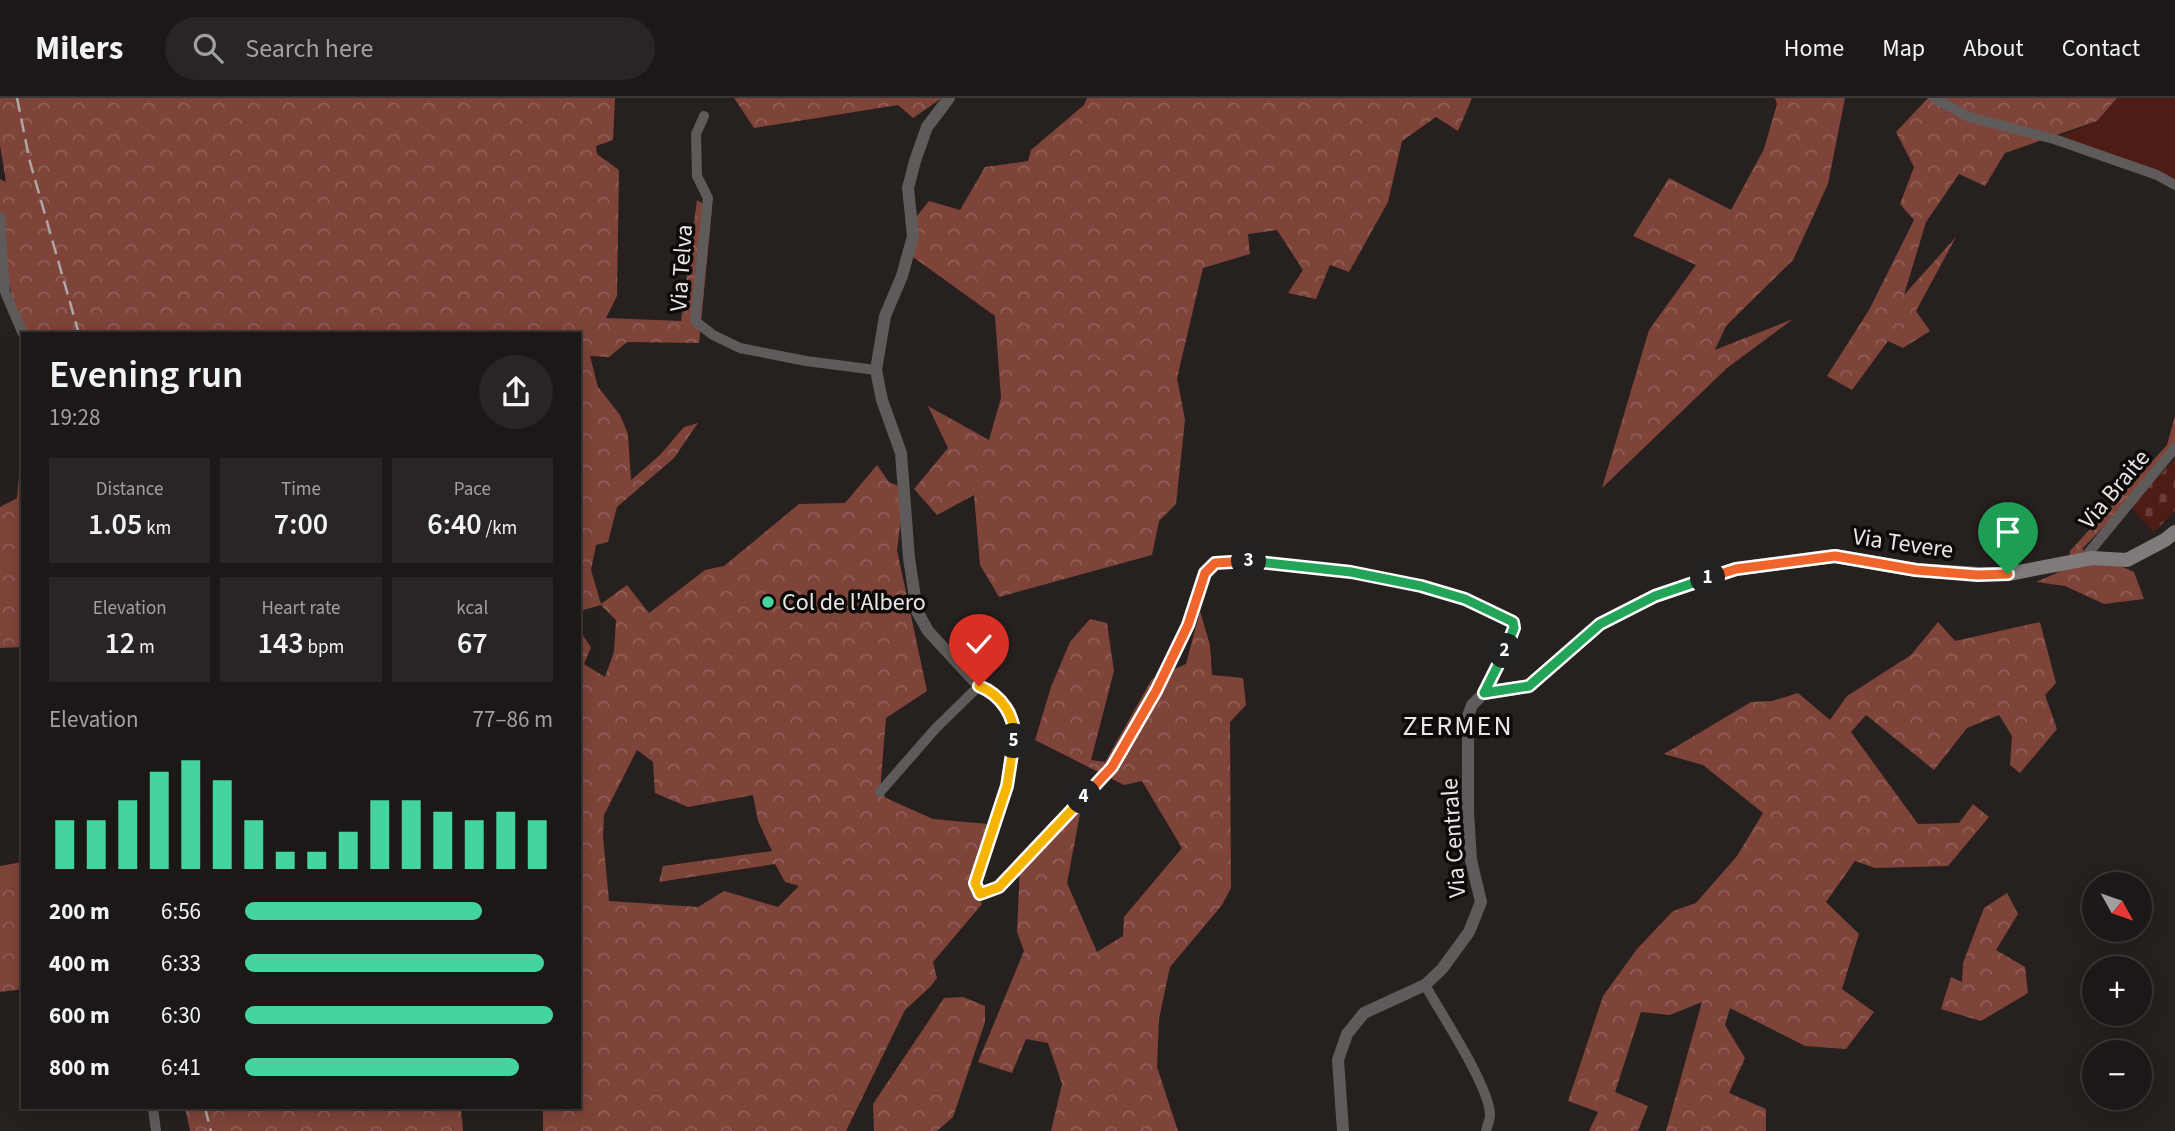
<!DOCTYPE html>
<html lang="en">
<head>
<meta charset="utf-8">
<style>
  :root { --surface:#1c1817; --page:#292524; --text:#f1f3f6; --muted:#a0a0a1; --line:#3a3736; --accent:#44d49f }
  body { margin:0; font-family:"Source Sans 3",sans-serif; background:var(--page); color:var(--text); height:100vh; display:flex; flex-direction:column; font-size:26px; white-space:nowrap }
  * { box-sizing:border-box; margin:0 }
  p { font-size:23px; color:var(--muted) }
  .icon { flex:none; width:38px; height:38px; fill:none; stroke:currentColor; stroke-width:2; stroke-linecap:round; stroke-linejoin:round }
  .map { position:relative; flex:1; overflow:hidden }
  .panel { position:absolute; left:21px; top:234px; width:560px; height:777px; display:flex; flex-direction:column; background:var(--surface); border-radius:0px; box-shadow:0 4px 18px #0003,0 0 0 2px var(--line) }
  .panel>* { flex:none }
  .needle { width:46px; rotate:130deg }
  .controls { position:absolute; left:2082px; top:774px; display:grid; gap:14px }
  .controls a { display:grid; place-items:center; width:70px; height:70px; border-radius:50%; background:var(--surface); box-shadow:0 4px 18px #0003,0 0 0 2px var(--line); font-size:35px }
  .pin { position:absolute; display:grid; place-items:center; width:60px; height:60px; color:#fff; margin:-72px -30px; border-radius:50% 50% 50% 0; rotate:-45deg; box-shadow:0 0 7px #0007 }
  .pin .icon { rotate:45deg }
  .km { position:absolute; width:35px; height:35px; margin:-18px; border-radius:50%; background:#222; color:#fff; font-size:19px; line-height:35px; text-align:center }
  .round { display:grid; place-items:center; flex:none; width:74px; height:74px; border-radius:37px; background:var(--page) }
  .overview { display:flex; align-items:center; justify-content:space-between; height:119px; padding:0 28px }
  h1 { font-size:38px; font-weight:600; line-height:52px }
  .figures { display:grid; grid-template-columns:repeat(3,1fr); gap:10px; height:119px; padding:7px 28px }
  .figures div { display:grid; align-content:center; border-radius:0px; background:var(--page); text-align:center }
  .figures b { font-size:30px; font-weight:600 }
  .figures small { font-size:19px; font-weight:400 }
  .figures p { font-size:19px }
  .chart { height:196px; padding:14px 28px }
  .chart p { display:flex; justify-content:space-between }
  .chart svg { width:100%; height:126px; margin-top:7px; stroke:var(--accent); stroke-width:6 }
  ul { padding:0 28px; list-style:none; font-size:23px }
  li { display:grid; grid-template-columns:112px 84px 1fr; align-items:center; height:52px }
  li i { height:18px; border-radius:9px; background:var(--accent) }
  header { display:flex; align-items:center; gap:42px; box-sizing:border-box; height:98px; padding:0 35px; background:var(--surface); border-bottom:2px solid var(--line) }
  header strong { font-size:33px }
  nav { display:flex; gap:38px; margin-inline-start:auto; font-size:24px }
  .search { width:490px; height:63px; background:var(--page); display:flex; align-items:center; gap:18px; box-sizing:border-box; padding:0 24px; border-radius:38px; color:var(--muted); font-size:26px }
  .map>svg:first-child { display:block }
  .grass { fill:#4d1c14 }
  .forest { fill:url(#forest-crowns); fill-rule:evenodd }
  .cemetery { fill:url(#cemetery-stones) }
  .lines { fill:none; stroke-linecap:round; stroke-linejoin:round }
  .minor { stroke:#5e5b5a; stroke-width:10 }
  .tertiary { stroke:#5e5b5a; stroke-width:12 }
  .secondary { stroke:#807b7a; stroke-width:14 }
  .rail { stroke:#ada8a7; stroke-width:2.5; stroke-dasharray:14 7; stroke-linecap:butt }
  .split-1-casing { stroke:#fff; stroke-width:14 }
  .split-2-casing { stroke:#fff; stroke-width:14 }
  .split-3-casing { stroke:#fff; stroke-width:14 }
  .split-4-casing { stroke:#fff; stroke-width:14 }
  .split-5-casing { stroke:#fff; stroke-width:14 }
  .split-6-casing { stroke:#fff; stroke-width:14 }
  .split-1 { stroke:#f0652b; stroke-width:9 }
  .split-2 { stroke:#22a559; stroke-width:9 }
  .split-3 { stroke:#22a559; stroke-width:9 }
  .split-4 { stroke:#f0652b; stroke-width:9 }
  .split-5 { stroke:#f5b400; stroke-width:9 }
  .split-6 { stroke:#f5b400; stroke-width:9 }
  .poi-dot { fill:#44d49f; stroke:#0d0b0a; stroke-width:2.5 }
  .labels { text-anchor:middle; stroke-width:7; stroke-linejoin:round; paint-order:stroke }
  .street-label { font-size:24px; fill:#eae6e5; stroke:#0d0b0a }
  .poi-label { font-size:24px; fill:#eae6e5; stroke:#0d0b0a; text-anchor:start }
  .quarter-label { font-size:28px; letter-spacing:2px; fill:#eae6e5; stroke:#0d0b0a }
</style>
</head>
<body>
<header>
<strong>Milers</strong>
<div class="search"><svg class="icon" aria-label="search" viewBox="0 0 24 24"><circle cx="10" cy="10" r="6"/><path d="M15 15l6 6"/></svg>Search here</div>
<nav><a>Home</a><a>Map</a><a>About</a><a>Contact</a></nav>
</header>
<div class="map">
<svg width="2175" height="1033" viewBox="0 0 2175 1033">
  <defs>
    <pattern id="forest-crowns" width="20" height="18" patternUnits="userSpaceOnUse" patternTransform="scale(1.75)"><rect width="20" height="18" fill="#7e4439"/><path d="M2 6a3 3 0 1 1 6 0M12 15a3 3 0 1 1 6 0" fill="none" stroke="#905f56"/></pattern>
    <pattern id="cemetery-stones" width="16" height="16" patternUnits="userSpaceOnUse" patternTransform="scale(1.75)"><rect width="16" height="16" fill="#4d1c14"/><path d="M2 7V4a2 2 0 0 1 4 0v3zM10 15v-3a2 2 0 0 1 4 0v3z" fill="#673d36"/></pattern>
  </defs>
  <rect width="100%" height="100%" fill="#26201f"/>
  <!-- grass -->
  <path class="grass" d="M2117 0H2175V87L2054 41 2097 23Z"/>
  <!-- forest -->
  <path class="forest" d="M0 0H615L613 42 596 48 597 56 619 72 617 198 606 220 681 223 697 102 712 111 699 245 627 244 609 259 590 258 598 289 620 317 628 336 631 382 660 357 684 329 698 325 674 360 617 409 608 444 596 447 591 472 601 506 627 487 649 515 705 472 724 468 799 406 845 405 877 367 889 384 905 391 897 452 927 593 886 620 880 694 886 700 933 721 987 726 971 782 982 806 933 864 937 880 930 889 905 912 846 1033H543V1010H579V532L591 549 584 566 605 579 614 554 616 522 601 507 583 512 579 518V236H25L13 206 10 188H0V81L6 84 0 47ZM637 652 653 664 655 695 688 709 753 697 758 723 772 753 663 768 659 784 775 766 785 784 799 788 778 809 724 793 698 809 609 803 603 738 604 717Z
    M734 0H942L913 20 898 7 754 30Z
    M1087 0H1472L1458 33 1436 19 1402 43 1388 104 1349 174 1330 167 1316 201 1288 195 1303 172 1277 132 1248 136 1250 156 1203 170 1177 280 1185 322 1176 406 1159 423 1152 457 999 499 980 467 974 397 937 417 914 391 948 350 928 308 989 342 1001 300 995 218 913 159 917 118 929 103 960 112 985 69 1028 63 1031 52 1084 7Z
    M1775 0H1845L1828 86 1793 162 1726 228 1715 252 1793 221 1727 270 1602 390 1649 232 1696 167 1633 138 1669 80 1731 112 1764 51 1777 6Z
    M1928 0H2117L2097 23 2005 55 1985 88 1959 76 1926 124 1904 197 1956 139 1916 213 1930 233 1903 250 1888 243 1852 292 1827 278 1869 212 1914 122 1900 106 1914 69 1896 34Z
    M2175 318V355L2082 451 2134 474 2144 501 2104 506 2065 488 2036 484 2068 470 2070 453 2167 347Z
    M20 366 23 384V549L0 550V409L17 400Z
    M1200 513 1210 547 1212 577 1243 580 1246 607 1230 624 1231 790 1222 807 1170 869 1159 921 1157 969 1178 1033H1051L1062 986 1048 945 1026 941 1012 975 978 964 1024 853 1017 834 1020 769 1083 700 1067 785 1097 854 1123 838 1124 819 1182 750 1142 683 1124 687 1035 642 1051 589 1070 544 1090 521 1107 525 1114 573 1091 662 1105 664 1152 581 1186 566Z
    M1938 524 1955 543 2040 524 2056 585 2045 597 2057 631 2020 675 2010 667 2012 638 1999 617 1967 630 1934 672 1866 617 1851 634 1918 726 1959 725 1973 706 1989 719 1948 768 1875 770 1855 763 1826 804 1859 836 1842 891 1874 914 1846 951 1805 948 1730 910 1725 927 1745 960 1729 995 1766 1011V1033H1666L1702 904 1670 917 1641 914 1615 994 1648 1008 1638 1033H1589L1598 1014 1568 1003 1603 898 1637 851 1673 813 1696 805 1737 758 1763 715 1703 667 1664 656 1751 604 1772 603 1798 595 1830 622 1847 598 1911 557Z
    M23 764V891L0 894V768Z
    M2007 795 2018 816 1996 852 2025 869 2028 895 1981 923 1941 911 1951 879 1962 884 1963 865 1984 810Z
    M963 899 985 908V924L953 1019 937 1033H874L873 1006 944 900Z
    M185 1010H461L463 1033H190Z"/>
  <!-- cemetery -->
  <path class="cemetery" d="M2175 361V413L2154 434 2130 409Z"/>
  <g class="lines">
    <!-- minor -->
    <path class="minor" d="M1934 0 1969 19 2054 41 2157 77 2175 87
      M704 18 696 36 697 78 708 100 695 223 713 237 740 250 806 263 876 272
      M0 119 5 194 23 236
      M2088 461 2090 453 2175 350
      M880 694 936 630 979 588
      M1425 887C1440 914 1490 989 1490 1017 1490 1022 1487 1028 1486 1033
      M153 1010 156 1033"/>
    <!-- tertiary -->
    <path class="tertiary" d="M949 0 927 29 915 63 908 90 913 138 902 178 885 218 876 272 882 302 901 355 909 460 917 513 928 533 979 588 995 599 1010 614 1015 629 1007 688 975 785 980 796 999 789 1113 669 1156 593 1188 527 1205 475 1215 465 1237 463 1258 464 1351 474 1421 488 1456 498 1513 524 1514 530 1512 538 1484 595 1472 607 1468 618V713L1471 762 1481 804 1469 834 1442 871 1425 887 1364 915 1347 936 1338 962 1343 1033"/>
    <!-- secondary -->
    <path class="secondary" d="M1484 595 1529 588 1600 526 1655 498 1736 471 1834 458 1916 472 1978 476H2008L2092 460 2127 462 2165 442 2175 434"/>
    <!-- rail -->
    <path class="rail" d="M17 0 30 64 79 236
      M205 1010 211 1033"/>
  </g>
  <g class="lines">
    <defs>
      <path id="split-1" d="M1708 480 1736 471 1835 458 1916 472 1978 477 2008 476"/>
      <path id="split-2" d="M1505 553 1484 595 1529 588 1600 526 1655 498 1708 480"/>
      <path id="split-3" d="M1249 463 1351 474 1421 488 1465 501 1513 524 1514 530 1505 553"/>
      <path id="split-4" d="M1084 699 1112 669 1156 593 1188 527 1205 475 1215 465 1249 463"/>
      <path id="split-5" d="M1014 643 1007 688 975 785 980 796 999 789 1084 699"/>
      <path id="split-6" d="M979 588C1002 597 1016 619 1014 643"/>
    </defs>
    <!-- split-1 casing -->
    <use href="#split-1" class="split-1-casing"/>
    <!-- split-2 casing -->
    <use href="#split-2" class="split-2-casing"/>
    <!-- split-3 casing -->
    <use href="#split-3" class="split-3-casing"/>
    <!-- split-4 casing -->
    <use href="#split-4" class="split-4-casing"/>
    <!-- split-5 casing -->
    <use href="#split-5" class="split-5-casing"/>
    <!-- split-6 casing -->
    <use href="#split-6" class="split-6-casing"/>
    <!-- split-1 -->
    <use href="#split-1" class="split-1"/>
    <!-- split-2 -->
    <use href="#split-2" class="split-2"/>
    <!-- split-3 -->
    <use href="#split-3" class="split-3"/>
    <!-- split-4 -->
    <use href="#split-4" class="split-4"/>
    <!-- split-5 -->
    <use href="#split-5" class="split-5"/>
    <!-- split-6 -->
    <use href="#split-6" class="split-6"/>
  </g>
  <!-- markers -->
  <circle class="poi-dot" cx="768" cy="504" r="7"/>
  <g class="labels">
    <!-- street labels -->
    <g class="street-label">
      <text transform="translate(681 170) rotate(-86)" y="8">Via Telva</text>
      <text transform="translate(2114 391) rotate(-50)" y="8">Via Braite</text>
      <text transform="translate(1903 445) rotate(8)" y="8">Via Tevere</text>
      <text transform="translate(1453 740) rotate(-94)" y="8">Via Centrale</text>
    </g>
    <!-- poi labels -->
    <g class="poi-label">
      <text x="782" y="512">Col de l'Albero</text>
    </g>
    <!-- quarter labels -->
    <g class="quarter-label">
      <text x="1458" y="637">ZERMEN</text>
    </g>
  </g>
</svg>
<div class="controls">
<a><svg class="needle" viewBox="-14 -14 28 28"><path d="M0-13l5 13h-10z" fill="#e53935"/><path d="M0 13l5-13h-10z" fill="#a0a0a1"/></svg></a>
<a>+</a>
<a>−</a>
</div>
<div class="pin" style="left:2008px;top:476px;background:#1e9e55"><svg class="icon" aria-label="arrive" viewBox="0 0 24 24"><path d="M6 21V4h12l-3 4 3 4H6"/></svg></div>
<div class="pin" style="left:979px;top:588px;background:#d93025"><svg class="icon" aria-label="check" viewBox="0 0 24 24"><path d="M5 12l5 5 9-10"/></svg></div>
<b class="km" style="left:1708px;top:480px">1</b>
<b class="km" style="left:1505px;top:553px">2</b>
<b class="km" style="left:1249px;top:463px">3</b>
<b class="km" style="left:1084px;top:699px">4</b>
<b class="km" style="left:1014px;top:643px">5</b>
<section class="panel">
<div class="overview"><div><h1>Evening run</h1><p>19:28</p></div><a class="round"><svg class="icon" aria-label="share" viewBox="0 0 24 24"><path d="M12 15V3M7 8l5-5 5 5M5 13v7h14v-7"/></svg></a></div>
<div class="figures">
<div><p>Distance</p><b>1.05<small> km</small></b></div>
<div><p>Time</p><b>7:00</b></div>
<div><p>Pace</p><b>6:40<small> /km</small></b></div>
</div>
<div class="figures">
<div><p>Elevation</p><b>12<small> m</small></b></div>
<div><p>Heart rate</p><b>143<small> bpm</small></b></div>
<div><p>kcal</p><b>67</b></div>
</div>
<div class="chart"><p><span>Elevation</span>77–86 m</p>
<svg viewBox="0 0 160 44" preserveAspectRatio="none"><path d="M5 44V27M15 44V27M25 44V20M35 44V10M45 44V6M55 44V13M65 44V27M75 44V38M85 44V38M95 44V31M105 44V20M115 44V20M125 44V24M135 44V27M145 44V24M155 44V27"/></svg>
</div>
<ul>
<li><b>200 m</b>6:56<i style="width:77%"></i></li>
<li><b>400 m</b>6:33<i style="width:97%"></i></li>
<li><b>600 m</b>6:30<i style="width:100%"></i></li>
<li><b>800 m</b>6:41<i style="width:89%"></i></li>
</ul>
</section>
</div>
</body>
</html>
